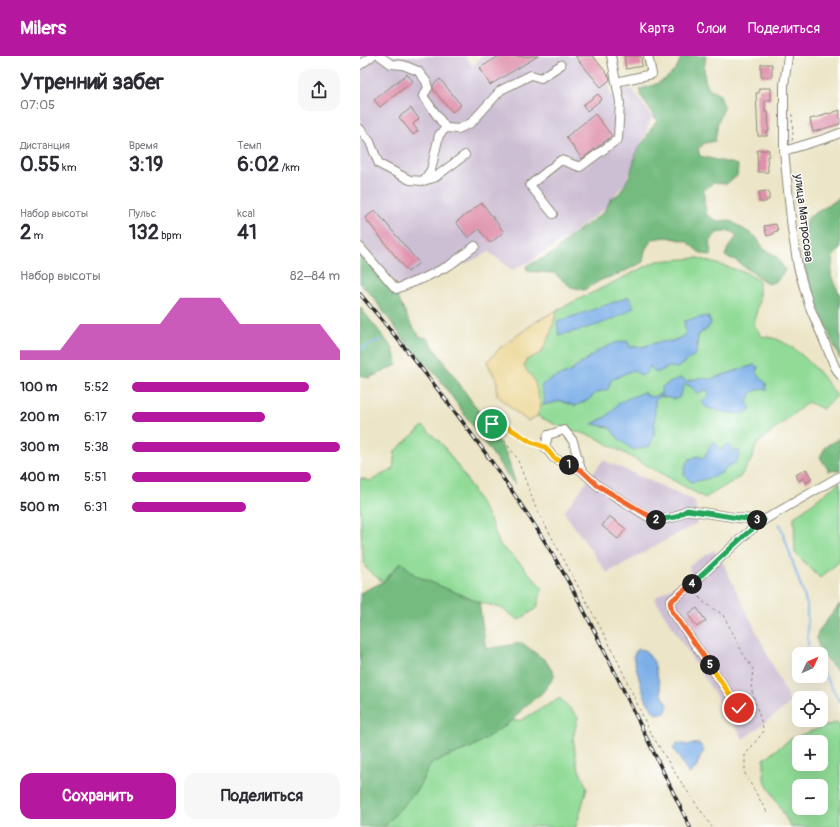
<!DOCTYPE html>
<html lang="ru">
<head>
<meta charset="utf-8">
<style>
  :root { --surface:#fff; --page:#f7f7f7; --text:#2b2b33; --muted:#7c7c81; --accent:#b5179e }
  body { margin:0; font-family:Pangolin,sans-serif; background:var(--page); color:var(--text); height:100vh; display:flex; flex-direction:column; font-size:15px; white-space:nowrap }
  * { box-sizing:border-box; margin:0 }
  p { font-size:13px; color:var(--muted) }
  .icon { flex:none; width:22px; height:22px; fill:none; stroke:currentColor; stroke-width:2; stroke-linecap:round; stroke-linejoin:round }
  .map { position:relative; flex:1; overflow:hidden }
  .details { display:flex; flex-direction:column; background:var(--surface); width:360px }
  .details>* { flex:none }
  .needle { width:26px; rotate:46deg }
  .buttons { position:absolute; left:432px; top:591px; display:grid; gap:8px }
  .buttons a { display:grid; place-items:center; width:36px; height:36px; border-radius:8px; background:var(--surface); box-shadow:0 4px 16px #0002; font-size:20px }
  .pin { position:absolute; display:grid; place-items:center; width:34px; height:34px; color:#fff; margin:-17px; border:2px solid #fff; border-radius:50%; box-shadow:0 1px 4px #0007 }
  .km { position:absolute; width:20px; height:20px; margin:-10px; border-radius:50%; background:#222; color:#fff; font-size:11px; line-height:20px; text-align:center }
  .round { display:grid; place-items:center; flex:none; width:42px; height:42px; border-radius:12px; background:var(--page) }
  .summary { display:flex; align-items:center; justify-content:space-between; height:68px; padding:0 20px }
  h1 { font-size:22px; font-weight:700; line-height:30px }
  .stats { display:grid; grid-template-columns:repeat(3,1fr); gap:6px; height:68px; padding:4px 20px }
  .stats div { display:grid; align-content:center }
  .stats b { font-size:20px; font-weight:700 }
  .stats small { font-size:11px; font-weight:400 }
  .stats p { font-size:11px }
  .chart { height:112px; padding:8px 20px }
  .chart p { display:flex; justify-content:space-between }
  .chart svg { width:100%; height:72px; margin-top:4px; fill:var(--accent); opacity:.7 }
  .button { display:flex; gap:8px; margin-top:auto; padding:8px 20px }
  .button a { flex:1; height:46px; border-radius:12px; background:var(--accent); color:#fff; font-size:16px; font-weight:700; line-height:46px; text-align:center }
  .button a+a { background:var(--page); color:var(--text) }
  ul { padding:0 20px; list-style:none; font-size:13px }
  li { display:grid; grid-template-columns:64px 48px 1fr; align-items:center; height:30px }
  li i { height:10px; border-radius:5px; background:var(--accent) }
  header { display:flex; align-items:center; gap:24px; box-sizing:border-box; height:56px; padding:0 20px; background:var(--accent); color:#fff }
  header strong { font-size:19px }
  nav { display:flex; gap:22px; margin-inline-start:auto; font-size:14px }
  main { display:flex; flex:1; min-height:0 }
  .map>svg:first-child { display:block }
  .industrial { fill:#ccbed3 }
  .green { fill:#91db97; stroke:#5e8361; fill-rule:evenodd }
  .forest { fill:#74bb80; stroke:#507356 }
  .sand { fill:#eeda9e; stroke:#8c8264 }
  .water { fill:#7cafe8; stroke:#546d8a }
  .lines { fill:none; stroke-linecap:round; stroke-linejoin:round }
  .stream { stroke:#7cafe8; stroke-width:2 }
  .building { fill:#df90ab }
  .minor-casing { stroke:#8c8879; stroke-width:10 }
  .path { stroke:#8c8879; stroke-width:1; stroke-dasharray:3 3; stroke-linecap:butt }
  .minor { stroke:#fff; stroke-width:8 }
  .rail-casing { stroke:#2b2b2b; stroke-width:3.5 }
  .rail { stroke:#fff; stroke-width:2; stroke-dasharray:6; stroke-linecap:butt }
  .split-1-casing { stroke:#fff; stroke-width:8 }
  .split-2-casing { stroke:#fff; stroke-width:8 }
  .split-3-casing { stroke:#fff; stroke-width:8 }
  .split-4-casing { stroke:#fff; stroke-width:8 }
  .split-5-casing { stroke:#fff; stroke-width:8 }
  .split-6-casing { stroke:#fff; stroke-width:8 }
  .split-1 { stroke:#f5b400; stroke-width:5 }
  .split-2 { stroke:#f0652b; stroke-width:5 }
  .split-3 { stroke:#22a559; stroke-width:5 }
  .split-4 { stroke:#22a559; stroke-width:5 }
  .split-5 { stroke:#f0652b; stroke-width:5 }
  .split-6 { stroke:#f5b400; stroke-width:5 }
  .labels { text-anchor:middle; stroke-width:3; stroke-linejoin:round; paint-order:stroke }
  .street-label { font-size:12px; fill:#2b2b2b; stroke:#fff }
</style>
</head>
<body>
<header>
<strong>Milers</strong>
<nav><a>Карта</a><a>Слои</a><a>Поделиться</a></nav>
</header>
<main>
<section class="details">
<div class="summary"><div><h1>Утренний забег</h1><p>07:05</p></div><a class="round"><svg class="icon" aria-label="share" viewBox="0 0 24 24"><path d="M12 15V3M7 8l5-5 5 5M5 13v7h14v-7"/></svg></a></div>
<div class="stats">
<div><p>Дистанция</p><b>0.55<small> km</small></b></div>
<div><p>Время</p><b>3:19</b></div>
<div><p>Темп</p><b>6:02<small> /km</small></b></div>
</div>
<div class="stats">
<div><p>Набор высоты</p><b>2<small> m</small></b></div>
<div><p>Пульс</p><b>132<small> bpm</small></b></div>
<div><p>kcal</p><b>41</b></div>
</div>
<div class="chart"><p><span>Набор высоты</span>82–84 m</p>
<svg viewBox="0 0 160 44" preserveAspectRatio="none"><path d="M0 44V38L10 38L20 38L30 22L40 22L50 22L60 22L70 22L80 6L90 6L100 6L110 22L120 22L130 22L140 22L150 22L160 38V44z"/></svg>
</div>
<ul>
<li><b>100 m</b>5:52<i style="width:85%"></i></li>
<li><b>200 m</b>6:17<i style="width:64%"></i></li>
<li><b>300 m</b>5:38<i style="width:100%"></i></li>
<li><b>400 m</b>5:51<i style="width:86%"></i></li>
<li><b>500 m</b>6:31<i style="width:55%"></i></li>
</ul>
<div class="button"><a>Сохранить</a><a>Поделиться</a></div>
</section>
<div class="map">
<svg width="480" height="771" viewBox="0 0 480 771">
  <rect width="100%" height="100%" fill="#fff"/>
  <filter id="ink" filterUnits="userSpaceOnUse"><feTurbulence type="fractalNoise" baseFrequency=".025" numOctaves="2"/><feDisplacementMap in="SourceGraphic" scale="8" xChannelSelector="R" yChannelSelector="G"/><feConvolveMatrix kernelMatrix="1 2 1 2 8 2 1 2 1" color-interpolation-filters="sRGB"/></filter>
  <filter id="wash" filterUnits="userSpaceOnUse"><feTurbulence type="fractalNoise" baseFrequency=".012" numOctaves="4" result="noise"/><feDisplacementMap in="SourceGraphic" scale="16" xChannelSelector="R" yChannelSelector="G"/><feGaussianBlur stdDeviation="0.9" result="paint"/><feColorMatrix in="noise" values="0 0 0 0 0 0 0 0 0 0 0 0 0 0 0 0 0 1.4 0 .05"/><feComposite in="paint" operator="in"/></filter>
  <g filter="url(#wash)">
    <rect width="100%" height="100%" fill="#ece5c7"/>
    <!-- industrial -->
    <path class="industrial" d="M0 0H105L113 10 122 0H233L251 23 249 25 250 40 263 33H272L292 61 266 125 244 153 210 179 169 206 152 214 129 196 54 233 41 234 0 185Z
      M243 404 335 445 337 467 247 517 204 456Z
      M354 494 363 507 431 647 383 683 294 542 331 520 329 510Z"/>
    <!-- green -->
    <path class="green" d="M338 202 387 217 399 225V244L394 268 401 280C407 281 414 282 419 284 444 296 461 318 477 340L463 353 448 346 397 388 392 403 380 421 345 442 235 381 201 371 177 360 181 350 164 311 166 304 190 279 197 254 297 205ZM348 260 351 267 347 273 338 279 336 298 317 312 309 311 296 317 290 310 273 314 251 324 248 333 236 337 228 344 215 350 201 345 184 349 189 324 210 316 239 294 267 285 270 291H282L299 286 313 285 326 279ZM394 309 396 317 406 327 402 332 392 336 387 346 350 339 347 333 332 331 325 328 313 343 300 340 295 345 294 379 259 383 249 371 232 368 287 340 293 341 328 325 339 322 351 323ZM369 390 373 394 380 395 373 408 365 412 362 417 329 403 338 400 343 402C349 396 359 395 369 390Z
      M63 370 83 389 105 421 130 464 140 489 162 509 182 532 177 552 159 564 141 552 119 546 56 520 41 506 23 526C18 522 11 517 6 512 0 502 0 438 0 422L10 425 33 413 35 395Z
      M480 426V505L460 522 435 497 434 461Z
      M200 642 218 661 213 682 217 709 227 732 216 771H23L57 734 72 707 110 692 152 665 161 664Z
      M477 666 480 669V771H431L404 723V703L432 682ZM439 686H461V708H439ZM439 730H461V752H439Z"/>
    <!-- forest -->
    <path class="forest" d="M321 0H346C344 10 342 23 349 32 351 35 357 37 360 39L364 52 358 66 355 85 345 87 338 93 340 100 378 109 377 120 366 128 353 127 344 134V146L347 159 357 165 369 164 396 181 404 193 417 201 425 214 417 225 408 228 375 204 365 200 368 192 377 180 371 175 356 177 350 186 351 200 339 196 326 185 307 181 292 183 285 194 283 206 259 218 241 224 224 234 211 231 194 217 167 215 166 210 194 197 209 181 243 157 251 143 260 137 270 119 277 94 284 85 292 71 297 65 281 40 279 33C297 30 317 20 321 0Z
      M480 142V193L473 201 471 220 480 239V303L463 264 446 217 439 179 449 161Z
      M0 196 38 242 49 265 60 281 67 282 122 360 146 397 156 429 151 424 78 321 45 285 12 240 0 227Z
      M0 251 33 293 37 309 9 322 0 319Z
      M480 382V414L469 415 460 401 466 390Z
      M41 506 56 520 119 546 126 593 162 587 186 605 195 620 182 637 164 651 152 665 114 690 72 707 57 734 25 770 23 771H0V537L23 526Z
      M480 548V618L461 597 456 582 460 573Z"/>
    <!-- sand -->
    <path class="sand" d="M197 254 190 279 181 297 166 304 164 311 174 324 181 350 177 360 168 365 157 357 137 339V325L127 306 140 292 177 265Z"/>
    <!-- water -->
    <path class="water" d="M269 241 274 251C255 266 222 274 199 279L197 266Z
      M347 260 351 267 347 273 338 279 336 298 317 312 309 311 296 317 290 310 287 316 282 320 273 314 251 324 248 333 236 337 228 344 215 350 201 345 183 349 185 345 181 330 189 324 210 316 239 294 255 287 267 285 270 291H282L299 286 313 285 326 279 324 265Z
      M394 309 398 311 397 318 406 327 407 335 402 332 392 336 387 346 391 353 383 358 369 357 347 352 341 346 349 339 347 333 337 338 332 331 325 328 319 342 313 343 300 340 295 345 294 379 290 390 273 394 259 383 249 371 232 368 246 361 260 346 284 336 287 340 293 341 301 338 302 331 319 322 328 325 339 322 351 323Z
      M353 385 357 388 360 395 367 388 373 394 380 395C377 411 374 405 365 412 363 414 362 416 361 417 352 423 341 424 331 426L324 418C325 407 327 404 338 400L343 402C348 397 348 392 353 385Z
      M277 593 285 594 294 606 302 639 308 648 306 656 296 658C281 642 280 621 273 601Z
      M317 687 328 689 339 687 344 695 341 699 336 712 329 718 313 692Z"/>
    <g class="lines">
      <!-- stream -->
      <path class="stream" d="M0 294 21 283
        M420 468 447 549 448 591 453 598
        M461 613 480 646"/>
    </g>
    <g id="blocks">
      <!-- building -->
      <path class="building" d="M139 0H178L130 29 120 12Z
        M215 0H233L249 20 250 24 241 31Z
        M264 0H281L282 10 266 13Z
        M401 8H412V21H401Z
        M47 18 53 25 20 51 14 44Z
        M80 23 101 49 92 56 73 33V29Z
        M399 32H411V44H405V56H408L409 75 407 76V80H398L396 37H399Z
        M238 38 242 43 227 55 223 49Z
        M51 52 59 63 53 68 58 75 53 79 39 61Z
        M480 54V68L453 76 450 63 463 60 462 59 468 57 469 58Z
        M235 58 252 80 222 103 206 81Z
        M397 94H409V100H407L408 116H398Z
        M409 135V144H406V146H399V136Z
        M122 147 144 176 130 187 119 173 108 182 96 166Z
        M15 154 59 207 48 216 5 162Z
        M416 168 418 175 413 176 414 178 407 180 404 170Z
        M446 413 452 423 446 427 444 422 439 425 436 419Z
        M249 460 266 473 258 483 242 470Z
        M337 552 346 565 337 571 328 558Z"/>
    </g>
  </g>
  <g filter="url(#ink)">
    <use href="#blocks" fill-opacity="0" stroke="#8c8879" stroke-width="1"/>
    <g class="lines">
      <defs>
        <path id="minor" d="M20 0 31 8 43 9 58 15 66 25 68 32 63 40 86 72 98 73 111 67 141 34 171 19 181 22 201 9
          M428 0 424 29V95L432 173 438 211 449 249 475 311 480 319
          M0 9 12 0
          M256 26 292 18 288 0
          M0 73 10 86 19 108 50 124 63 125 74 122 105 99
          M424 95 467 82 480 77
          M63 125 71 114 79 79 86 72
          M193 158 170 129 201 104 220 111 258 83 260 46 251 0
          M0 191 36 233 64 222 90 209 115 190
          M221 414 213 385 204 374 188 379 185 391 194 402 221 414 237 429 295 465 315 461 327 454 379 462 404 464
          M379 652 312 555 310 545 331 529 386 478 404 464 480 420"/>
      </defs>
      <!-- minor casing -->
      <use href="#minor" class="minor-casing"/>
      <!-- path -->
      <path class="path" d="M432 58 433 80 432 85
        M177 388 171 386 130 360 132 368 157 402 175 450 254 597 290 676 319 723 352 771
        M336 536 342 545 363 559 375 581 382 596 393 613 391 632 404 675 385 699V718L408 758"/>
      <!-- minor -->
      <use href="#minor" class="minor"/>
      <defs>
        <path id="rail" d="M0 238C64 313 124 390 177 473 215 532 245 596 276 660 294 697 312 734 330 771"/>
      </defs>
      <!-- rail casing -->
      <use href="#rail" class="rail-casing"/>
      <!-- rail -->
      <use href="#rail" class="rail"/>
    </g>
  </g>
  <g class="lines" filter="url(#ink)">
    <defs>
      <path id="split-1" d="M132 368 130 360 171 386 185 391 194 402 209 409"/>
      <path id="split-2" d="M209 409 221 414 237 429 296 464"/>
      <path id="split-3" d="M296 464 316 461 327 454 379 462 397 464"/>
      <path id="split-4" d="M332 528 386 478 404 464H397"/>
      <path id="split-5" d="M332 528 310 546 312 555 350 609"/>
      <path id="split-6" d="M350 609 379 652"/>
    </defs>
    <!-- split-1 casing -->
    <use href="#split-1" class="split-1-casing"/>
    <!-- split-2 casing -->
    <use href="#split-2" class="split-2-casing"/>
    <!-- split-3 casing -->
    <use href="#split-3" class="split-3-casing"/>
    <!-- split-4 casing -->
    <use href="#split-4" class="split-4-casing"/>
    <!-- split-5 casing -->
    <use href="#split-5" class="split-5-casing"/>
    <!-- split-6 casing -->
    <use href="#split-6" class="split-6-casing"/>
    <!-- split-1 -->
    <use href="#split-1" class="split-1"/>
    <!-- split-2 -->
    <use href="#split-2" class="split-2"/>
    <!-- split-3 -->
    <use href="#split-3" class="split-3"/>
    <!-- split-4 -->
    <use href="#split-4" class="split-4"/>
    <!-- split-5 -->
    <use href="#split-5" class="split-5"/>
    <!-- split-6 -->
    <use href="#split-6" class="split-6"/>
  </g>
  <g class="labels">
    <!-- street labels -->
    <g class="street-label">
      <text transform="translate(444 162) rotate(83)" y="4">улица Матросова</text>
    </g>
  </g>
</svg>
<div class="buttons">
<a><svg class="needle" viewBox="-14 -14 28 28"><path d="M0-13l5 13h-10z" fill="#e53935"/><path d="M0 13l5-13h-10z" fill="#7c7c81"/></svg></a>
<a><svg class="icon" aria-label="locate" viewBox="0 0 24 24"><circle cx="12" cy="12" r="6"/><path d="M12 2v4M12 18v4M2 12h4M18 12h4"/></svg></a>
<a>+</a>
<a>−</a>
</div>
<div class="pin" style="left:132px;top:368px;background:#1e9e55"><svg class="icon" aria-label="arrive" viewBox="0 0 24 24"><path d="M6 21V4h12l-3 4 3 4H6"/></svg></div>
<div class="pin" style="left:379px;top:652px;background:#d93025"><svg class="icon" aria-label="check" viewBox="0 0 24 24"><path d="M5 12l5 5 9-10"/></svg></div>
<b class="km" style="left:209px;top:409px">1</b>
<b class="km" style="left:296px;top:464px">2</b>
<b class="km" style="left:397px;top:464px">3</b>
<b class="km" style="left:332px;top:528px">4</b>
<b class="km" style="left:350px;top:609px">5</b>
</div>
</main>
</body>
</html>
